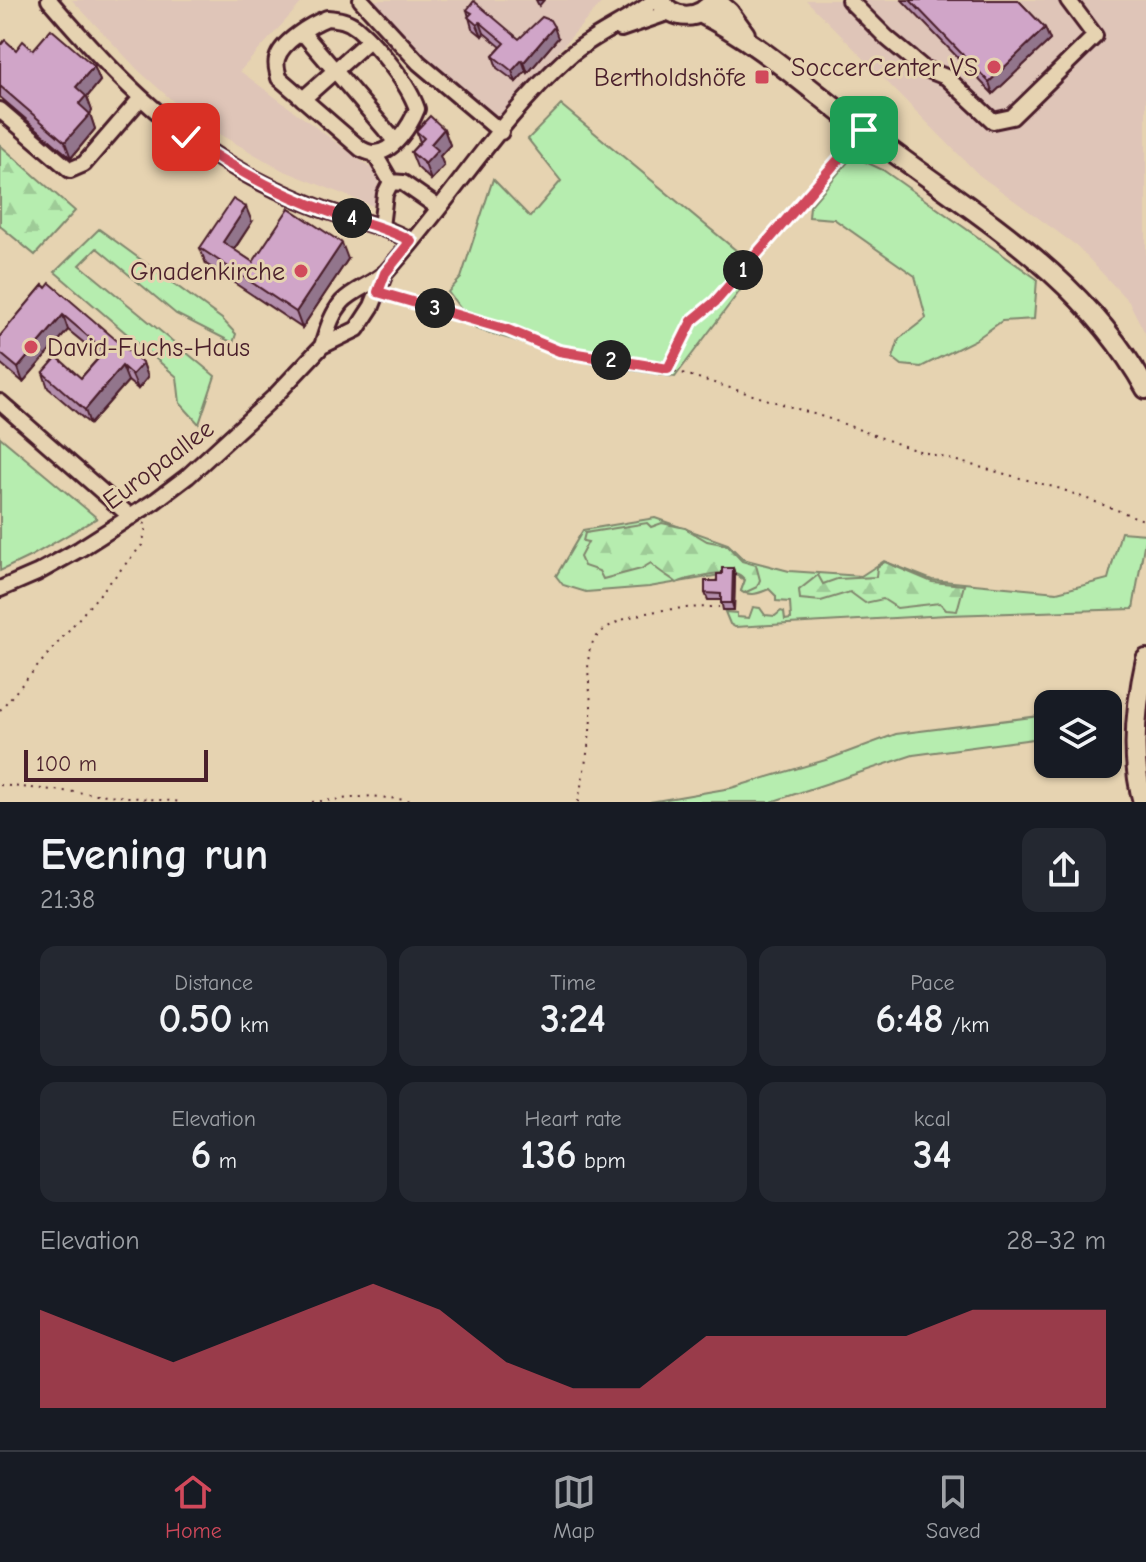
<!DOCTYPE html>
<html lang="en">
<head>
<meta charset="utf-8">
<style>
  :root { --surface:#171b24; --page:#242831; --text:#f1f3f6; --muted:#9ea1a6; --line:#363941; --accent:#d1495b }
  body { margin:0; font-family:"Comic Neue",sans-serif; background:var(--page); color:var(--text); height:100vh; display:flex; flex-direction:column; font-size:30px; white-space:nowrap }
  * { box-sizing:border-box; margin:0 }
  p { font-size:26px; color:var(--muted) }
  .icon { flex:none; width:44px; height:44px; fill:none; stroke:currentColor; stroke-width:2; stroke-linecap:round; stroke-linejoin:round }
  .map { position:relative; height:802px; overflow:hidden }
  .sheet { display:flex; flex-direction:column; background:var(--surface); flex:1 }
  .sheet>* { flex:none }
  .tools { position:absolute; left:1034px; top:690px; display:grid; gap:16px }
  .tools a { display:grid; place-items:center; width:88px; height:88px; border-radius:16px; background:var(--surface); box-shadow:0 2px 6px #0004; font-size:40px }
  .scale { position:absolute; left:24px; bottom:20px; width:184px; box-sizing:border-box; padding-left:8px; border:4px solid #4a1f2b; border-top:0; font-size:22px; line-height:28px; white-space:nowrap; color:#4a1f2b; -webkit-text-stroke:6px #e6d3b1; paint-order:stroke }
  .pin { position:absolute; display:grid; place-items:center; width:68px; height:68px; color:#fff; margin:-34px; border-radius:16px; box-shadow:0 4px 12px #0006 }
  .km { position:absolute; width:40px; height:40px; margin:-20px; border-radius:50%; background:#222; color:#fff; font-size:22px; line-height:40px; text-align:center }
  .round { display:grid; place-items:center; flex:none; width:84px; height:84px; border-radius:16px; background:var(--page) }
  .headline { display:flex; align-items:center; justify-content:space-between; height:136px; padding:0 40px }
  h1 { font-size:44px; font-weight:800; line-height:60px }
  .metrics { display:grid; grid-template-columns:repeat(3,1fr); gap:12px; height:136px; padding:8px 40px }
  .metrics div { display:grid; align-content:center; border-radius:16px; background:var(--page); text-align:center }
  .metrics b { font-size:40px; font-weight:800 }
  .metrics small { font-size:22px; font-weight:400 }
  .metrics p { font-size:22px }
  .chart { height:224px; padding:16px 40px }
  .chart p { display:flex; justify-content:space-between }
  .chart svg { width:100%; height:144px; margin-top:8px; fill:var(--accent); opacity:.7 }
  .tab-bar { display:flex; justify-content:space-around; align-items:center; height:112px; border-top:2px solid var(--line); background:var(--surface); font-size:22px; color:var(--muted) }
  .tab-bar a { display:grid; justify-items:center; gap:4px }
  .tab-bar .selected { color:var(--accent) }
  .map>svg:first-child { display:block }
  .built { fill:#dfc5b8 }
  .green { fill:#b6edaf; stroke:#80866d; stroke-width:2 }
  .forest { fill:url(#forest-firs); stroke:#80866d; stroke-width:2 }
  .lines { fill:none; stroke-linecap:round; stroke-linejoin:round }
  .minor-casing { stroke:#4a1f2b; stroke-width:20 }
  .major-casing { stroke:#4a1f2b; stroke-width:24 }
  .path { stroke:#4a1f2b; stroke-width:2; stroke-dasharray:2 6; stroke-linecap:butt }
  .minor { stroke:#e6d3b1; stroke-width:14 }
  .major { stroke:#e6d3b1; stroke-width:18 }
  .wall { fill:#b38eac; stroke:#4a1f2b; stroke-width:2 }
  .shaded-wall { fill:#92748c; stroke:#4a1f2b; stroke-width:2 }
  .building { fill:#d0a5c8; stroke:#4a1f2b; stroke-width:2 }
  .route-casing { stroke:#fff; stroke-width:16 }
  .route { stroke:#d1495b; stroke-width:10 }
  .poi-dot { fill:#d1495b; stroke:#e6d3b1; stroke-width:3 }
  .labels { text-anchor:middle; stroke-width:6; stroke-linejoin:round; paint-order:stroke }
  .poi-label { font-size:26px; fill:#4a1f2b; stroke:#e6d3b1; text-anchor:end }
  .street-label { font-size:26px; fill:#4a1f2b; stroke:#e6d3b1 }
</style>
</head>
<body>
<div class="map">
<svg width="1146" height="802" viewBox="0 0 1146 802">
  <defs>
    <pattern id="forest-firs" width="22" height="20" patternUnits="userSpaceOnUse" patternTransform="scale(2)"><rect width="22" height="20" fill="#b6edaf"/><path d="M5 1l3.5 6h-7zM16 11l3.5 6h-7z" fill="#9ecb97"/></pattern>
  </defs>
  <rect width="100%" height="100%" fill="#e6d3b1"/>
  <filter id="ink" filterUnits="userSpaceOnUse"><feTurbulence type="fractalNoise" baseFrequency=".0125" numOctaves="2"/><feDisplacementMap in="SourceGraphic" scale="16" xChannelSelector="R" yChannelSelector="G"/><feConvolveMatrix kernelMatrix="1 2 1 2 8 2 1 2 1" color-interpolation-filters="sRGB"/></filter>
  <g filter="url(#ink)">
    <!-- built -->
    <path class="built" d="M72 0H304L240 71 380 175 373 206 282 170 193 119 139 71Z
      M361 0H604L493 125Z
      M806 0H1146V335L1129 302 1077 246 979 175Z"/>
    <!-- green -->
    <path class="green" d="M561 105 738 252 751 276 675 377 595 364 476 329 448 292 461 278 493 179 530 217 561 181 528 139Z
      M853 156 883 170 1037 279 1034 319 1002 321 975 340 921 367 902 365 893 358 899 339 926 318 915 276 834 219 809 217 810 206Z
      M99 229 222 319 236 334 233 343 176 314 97 248 80 265 215 376 199 424 180 403 177 377 55 272Z
      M0 437 97 518 31 556 0 571Z
      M655 518 728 544 743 559 789 571 861 576 884 561 932 580 1057 592 1108 579 1121 532 1146 534 1133 609 947 615 735 627 730 624 725 612 737 613V617L749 618 753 607 760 608 765 615 775 616 781 611 784 612 785 620 791 619 790 602 776 601V596L769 589C760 593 750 597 741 591L745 580 732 573 649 587 586 592 563 585 556 576 583 530Z
      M1048 715V737L913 755 771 802H650L731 788 829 759 896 734Z"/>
    <!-- forest -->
    <path class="forest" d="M0 145 75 211 35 255 0 226Z
      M647 523 651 527 662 523 685 528 707 541 727 545 742 561 756 565 760 580 757 587 744 593 741 591 745 580C741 576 740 574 734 573 723 571 686 578 677 583 668 575 658 572 651 563L641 569 603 579 599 571 584 566 580 557 588 542 583 541 585 533Z
      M885 562 932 582 964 585 957 611 946 610 940 603 897 608 883 599 865 603 850 592 821 601 800 599 799 590 818 575 823 584 837 579 876 577 877 567Z"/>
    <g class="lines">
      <defs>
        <path id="minor" d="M49 0C116 78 180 144 275 189 293 197 312 206 331 212 359 221 386 227 411 241
          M361 0 419 63 501 132
          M849 0 887 38 923 68 946 77 993 121 1012 117 1095 36 1068 0
          M327 18C338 19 348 20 357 28 377 45 409 84 417 109 411 124 393 154 373 153 369 153 365 151 361 149L279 78C278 72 275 66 277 59 281 42 312 24 327 18Z
          M621 29 670 12
          M302 32 395 141
          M303 99 368 41
          M0 110 70 170 84 164 140 99
          M374 153 391 182
          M186 163 200 146
          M381 227 385 194 391 182 403 183 439 208
          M322 346C327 331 331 315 342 302 354 289 374 284 387 271 450 202 499 119 568 57 594 34 628 22 655 0
          M0 402 131 517
          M0 589 37 573 80 549 155 501 188 476 274 397 322 346 357 329 372 306 385 273"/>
        <path id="major" d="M659 0C674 21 699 21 714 0
          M715 0 729 12 745 34
          M700 13C760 43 809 89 862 129 967 210 1080 270 1146 389
          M1143 802C1130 757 1136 704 1146 659"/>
      </defs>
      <!-- minor casing -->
      <use href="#minor" class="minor-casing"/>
      <!-- major casing -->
      <use href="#major" class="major-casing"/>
      <!-- path -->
      <path class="path" d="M390 295 508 330 559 351 682 373 833 420 912 449 1061 489 1146 521
        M668 368 692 321 715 302 853 143
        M0 710 142 545 147 525 143 523
        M0 785 182 802
        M312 802 372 796 422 802
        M578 802C583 774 590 745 591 716 592 696 586 675 589 654 595 609 685 607 719 607"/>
      <!-- minor -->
      <use href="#minor" class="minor"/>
      <!-- major -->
      <use href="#major" class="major"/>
    </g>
    <!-- wall -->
    <path class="wall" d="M902 0H1018L1045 28 1050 40 993 94Z
      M467 10 519 39 558 38 528 73 526 71 516 82 497 68 493 56 501 47 484 33 482 36 472 28Z
      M0 46 16 50H33L94 66 100 81 87 97 92 111 90 114 95 129 71 158 0 97Z
      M444 129 450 145 440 156 444 166 431 180 417 167 411 152 420 142 416 131Z
      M252 222 234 250 253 262 348 259 302 328 206 264 200 248Z
      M43 285 143 363 148 377 138 389 128 381 90 424 48 388 43 373 81 378 100 356 68 330 23 382 0 363V336Z
      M733 568 735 575 734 610H723L721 600H708L705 593 722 574Z"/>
    <!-- shaded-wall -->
    <path class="shaded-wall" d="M536 0H544L539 6Z
      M480 22 484 33 482 36 477 25Z
      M554 27 558 38 528 73 524 62Z
      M1045 28 1050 40 993 94 989 82Z
      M522 60 526 71 516 82 512 71Z
      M94 66 100 81 87 97 92 111 90 114 95 129 71 158 65 142 79 104 76 87Z
      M444 129 450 145 440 156 444 166 431 180 425 164 431 144Z
      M246 207 252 222 228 258 223 242Z
      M342 243 348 259 302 328 296 312Z
      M63 315 68 330 23 382 18 368Z
      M143 363 148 377 138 389 132 375Z
      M122 366 128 381 90 424 85 410Z
      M733 568 735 575 734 610 732 603Z"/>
    <!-- building -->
    <path class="building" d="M910 0H1018L1045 28 989 82Z
      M474 1 519 39 542 17 550 20 554 27 524 62 522 60 512 71 493 56 505 43 480 22 477 25 468 17 472 13 467 10Z
      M51 29 94 66 76 87 86 96 79 104 90 114 65 142 0 86V46L5 40 16 50 23 41 33 50Z
      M430 116 444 129 431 144 438 150 425 164 411 152 424 138 416 131Z
      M233 199 246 207 223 242 253 262 289 208 342 243 296 312 200 248Z
      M50 283 143 363 132 375 122 366 85 410 43 373 57 357 81 378 105 351 63 315 18 368 0 353V336L43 285 46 288Z
      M722 568H733L732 603H721V594L705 593V581H717V574H722Z"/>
  </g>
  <g class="lines" filter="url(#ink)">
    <defs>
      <path id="route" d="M186 137C231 167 278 194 330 212 357 221 385 227 411 241L385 273 378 292 508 330 559 351 668 369 692 321 715 302 864 130"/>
    </defs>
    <!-- route casing -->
    <use href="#route" class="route-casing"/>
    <!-- route -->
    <use href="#route" class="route"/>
  </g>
  <!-- markers -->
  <g class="poi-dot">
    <circle cx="994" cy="67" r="8"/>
    <rect x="754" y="69" width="16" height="16" rx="4"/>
    <circle cx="301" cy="271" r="8"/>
    <circle cx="31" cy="347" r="8"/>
  </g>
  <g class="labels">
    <!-- poi labels -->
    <g class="poi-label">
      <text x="978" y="76">SoccerCenter VS</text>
      <text x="746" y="86">Bertholdshöfe</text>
      <text x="285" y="280">Gnadenkirche</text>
      <text x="47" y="356" text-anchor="start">David-Fuchs-Haus</text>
    </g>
    <!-- street labels -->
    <g class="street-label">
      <text transform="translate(158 464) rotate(-37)" y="9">Europaallee</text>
    </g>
  </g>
</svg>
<div class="tools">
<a><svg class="icon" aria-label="layers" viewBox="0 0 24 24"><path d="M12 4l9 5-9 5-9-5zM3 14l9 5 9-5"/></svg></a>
</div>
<div class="scale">100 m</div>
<div class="pin" style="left:864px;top:130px;background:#1e9e55"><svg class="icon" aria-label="arrive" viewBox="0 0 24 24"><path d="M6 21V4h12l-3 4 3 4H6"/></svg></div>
<div class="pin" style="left:186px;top:137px;background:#d93025"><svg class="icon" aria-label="check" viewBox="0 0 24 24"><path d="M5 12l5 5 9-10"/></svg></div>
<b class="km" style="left:743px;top:270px">1</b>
<b class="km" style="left:611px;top:360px">2</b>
<b class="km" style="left:435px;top:308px">3</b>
<b class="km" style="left:352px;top:218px">4</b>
</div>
<section class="sheet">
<div class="headline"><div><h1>Evening run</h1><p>21:38</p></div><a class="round"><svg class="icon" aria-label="share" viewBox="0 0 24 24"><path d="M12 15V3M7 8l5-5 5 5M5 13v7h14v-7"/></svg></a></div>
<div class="metrics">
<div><p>Distance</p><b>0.50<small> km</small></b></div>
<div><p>Time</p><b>3:24</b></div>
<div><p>Pace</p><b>6:48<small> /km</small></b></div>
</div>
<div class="metrics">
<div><p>Elevation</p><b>6<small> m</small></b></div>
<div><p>Heart rate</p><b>136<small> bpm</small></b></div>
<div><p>kcal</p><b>34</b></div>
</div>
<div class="chart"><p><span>Elevation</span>28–32 m</p>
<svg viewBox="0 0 160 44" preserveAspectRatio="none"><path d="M0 44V14L10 22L20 30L30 22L40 14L50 6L60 14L70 30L80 38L90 38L100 22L110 22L120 22L130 22L140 14L150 14L160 14V44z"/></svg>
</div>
</section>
<nav class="tab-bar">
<a class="selected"><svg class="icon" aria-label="home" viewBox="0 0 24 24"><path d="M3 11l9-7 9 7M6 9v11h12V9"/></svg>Home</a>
<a><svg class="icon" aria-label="map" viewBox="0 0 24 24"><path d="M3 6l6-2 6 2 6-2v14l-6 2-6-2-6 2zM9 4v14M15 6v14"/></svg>Map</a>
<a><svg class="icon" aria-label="saved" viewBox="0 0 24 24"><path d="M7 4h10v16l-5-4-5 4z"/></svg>Saved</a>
</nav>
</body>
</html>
